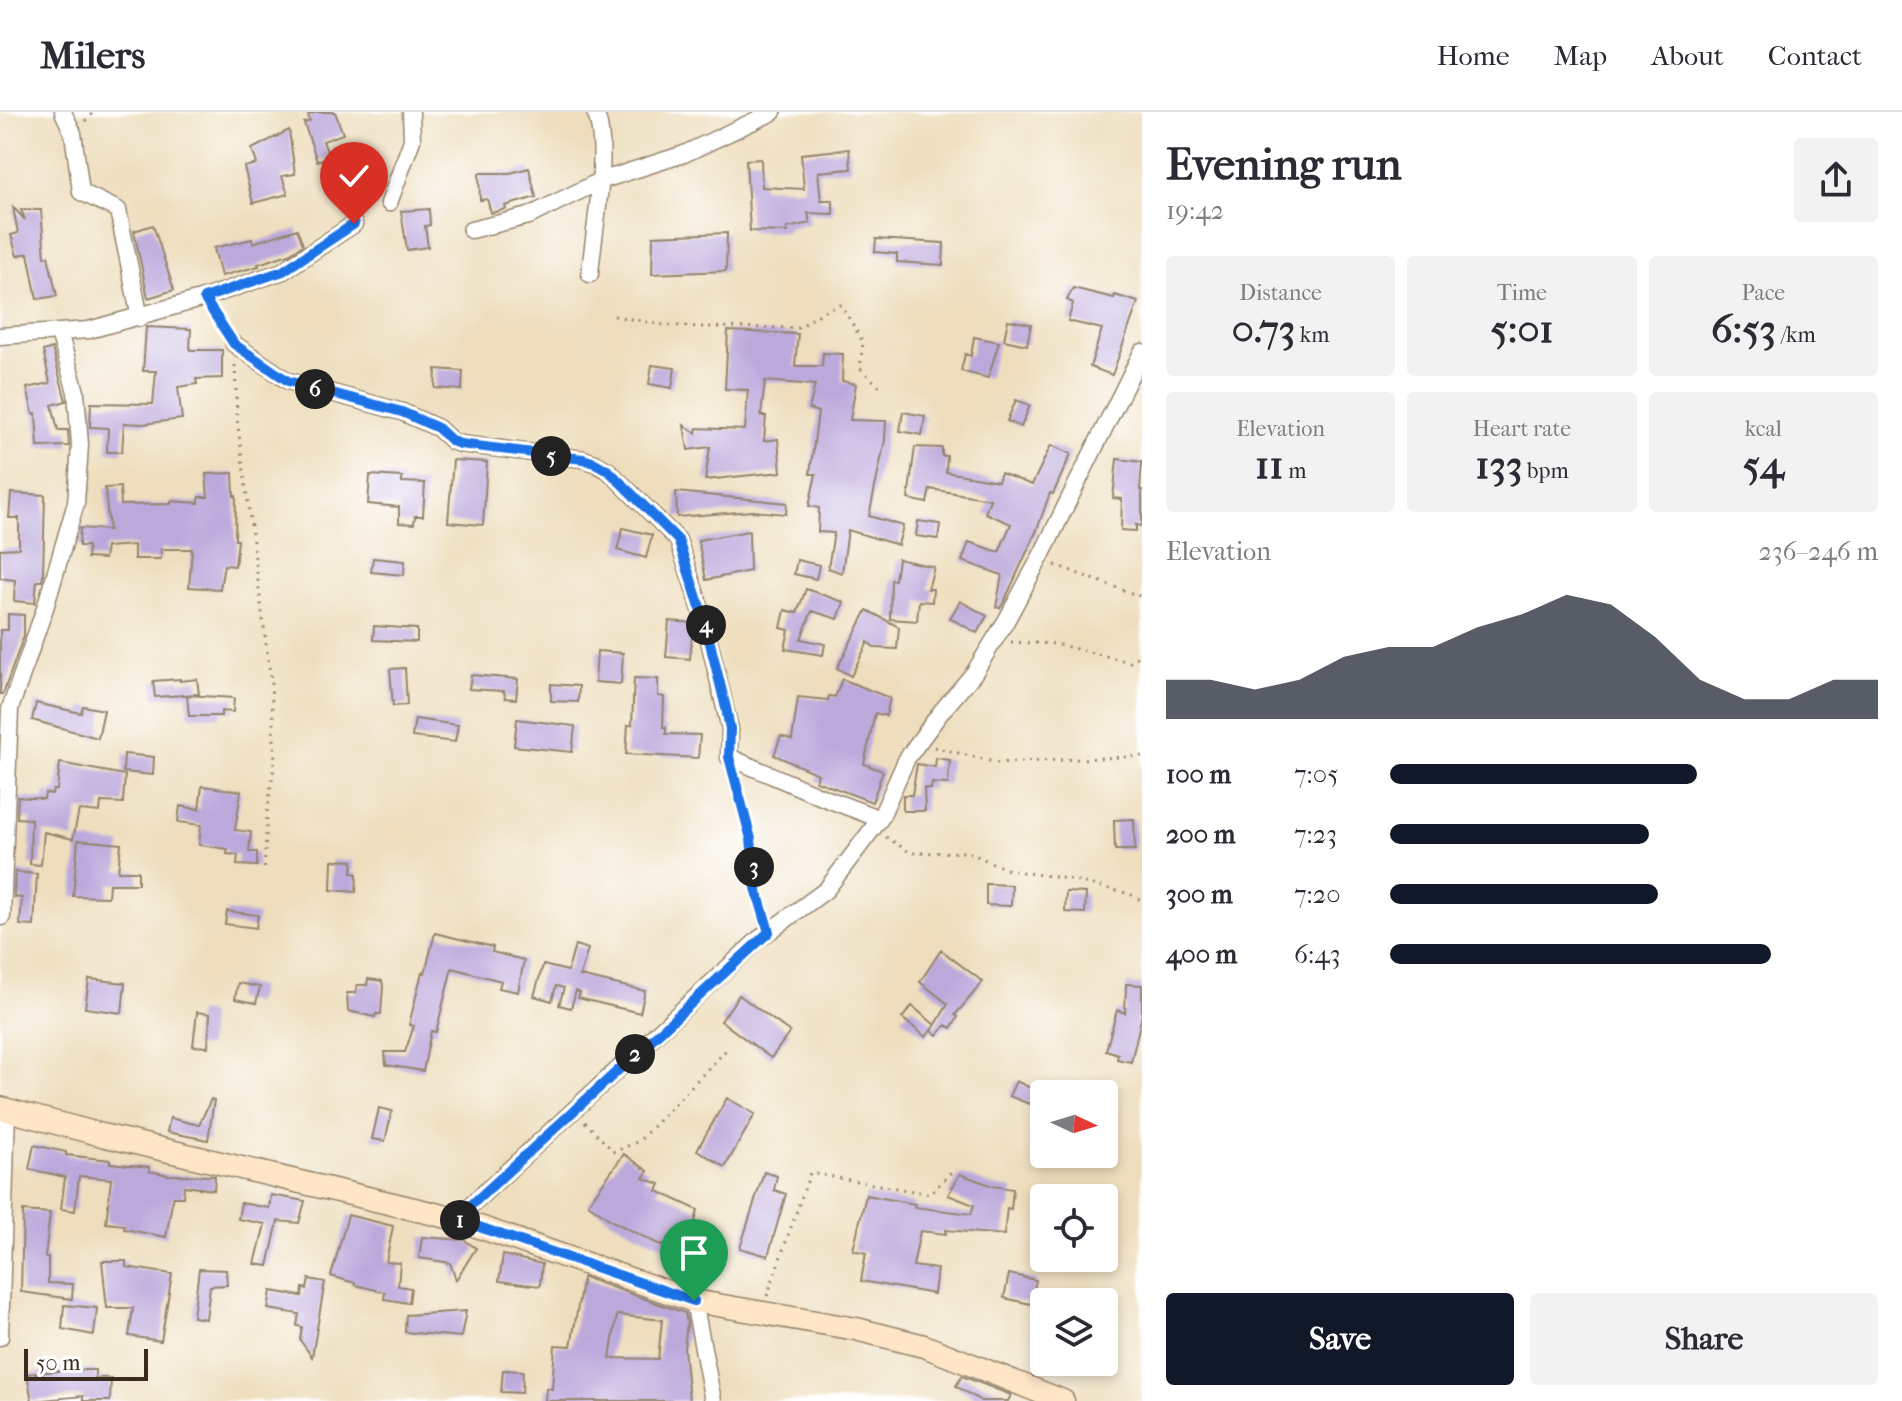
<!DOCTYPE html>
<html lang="en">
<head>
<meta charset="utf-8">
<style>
  :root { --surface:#fff; --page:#f2f2f3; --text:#2b2b33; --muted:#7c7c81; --line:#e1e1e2; --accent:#111827 }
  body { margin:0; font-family:"IM FELL French Canon",serif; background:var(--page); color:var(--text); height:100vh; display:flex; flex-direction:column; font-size:30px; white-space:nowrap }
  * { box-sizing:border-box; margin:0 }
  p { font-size:26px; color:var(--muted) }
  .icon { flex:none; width:44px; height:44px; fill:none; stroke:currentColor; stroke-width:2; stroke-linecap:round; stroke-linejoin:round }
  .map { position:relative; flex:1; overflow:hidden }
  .drawer { display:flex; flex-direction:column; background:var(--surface); width:760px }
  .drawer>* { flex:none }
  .needle { width:52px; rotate:94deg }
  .fabs { position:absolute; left:1030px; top:968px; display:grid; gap:16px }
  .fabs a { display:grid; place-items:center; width:88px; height:88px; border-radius:8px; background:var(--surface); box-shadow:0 4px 12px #0003; font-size:40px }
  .scale { position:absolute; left:24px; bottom:20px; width:124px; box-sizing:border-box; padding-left:8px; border:4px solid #3b2a1e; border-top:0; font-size:22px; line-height:28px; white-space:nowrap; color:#3b2a1e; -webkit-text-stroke:6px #fff; paint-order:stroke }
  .pin { position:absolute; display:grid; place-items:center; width:68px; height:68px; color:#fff; margin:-82px -34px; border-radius:50% 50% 50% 0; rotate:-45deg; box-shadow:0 0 8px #0007 }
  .pin .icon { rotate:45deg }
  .km { position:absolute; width:40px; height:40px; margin:-20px; border-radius:50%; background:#222; color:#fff; font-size:22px; line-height:40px; text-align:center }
  .round { display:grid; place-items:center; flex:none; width:84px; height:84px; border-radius:8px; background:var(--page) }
  .summary { display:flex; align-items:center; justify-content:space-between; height:136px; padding:0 24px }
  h1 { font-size:44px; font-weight:700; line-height:60px }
  .metrics { display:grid; grid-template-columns:repeat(3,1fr); gap:12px; height:136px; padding:8px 24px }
  .metrics div { display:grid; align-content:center; border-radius:8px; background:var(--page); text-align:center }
  .metrics b { font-size:40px; font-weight:700 }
  .metrics small { font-size:22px; font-weight:400 }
  .metrics p { font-size:22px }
  .chart { height:224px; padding:16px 24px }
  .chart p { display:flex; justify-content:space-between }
  .chart svg { width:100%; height:144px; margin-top:8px; fill:var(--accent); opacity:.7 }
  .action { display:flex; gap:16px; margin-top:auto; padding:16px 24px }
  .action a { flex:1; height:92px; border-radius:8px; background:var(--accent); color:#fff; font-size:32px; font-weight:700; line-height:92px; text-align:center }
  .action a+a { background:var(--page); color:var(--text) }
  ul { padding:0 24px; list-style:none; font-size:26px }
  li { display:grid; grid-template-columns:128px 96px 1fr; align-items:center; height:60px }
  li i { height:20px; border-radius:10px; background:var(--accent) }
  header { display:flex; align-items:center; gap:48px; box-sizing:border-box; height:112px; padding:0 40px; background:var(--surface); border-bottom:2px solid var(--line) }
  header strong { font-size:38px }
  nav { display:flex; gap:44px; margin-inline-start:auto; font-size:28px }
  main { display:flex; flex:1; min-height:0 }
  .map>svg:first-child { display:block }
  .building { fill:#bca9dc; fill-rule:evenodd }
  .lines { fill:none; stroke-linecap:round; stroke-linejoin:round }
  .minor-casing { stroke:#94846e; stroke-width:19 }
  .secondary-casing { stroke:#94846e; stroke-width:25 }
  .path { stroke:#94846e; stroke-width:3; stroke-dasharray:2 6; stroke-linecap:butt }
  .minor { stroke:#fff; stroke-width:16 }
  .secondary { stroke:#fde5c5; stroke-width:22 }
  .route-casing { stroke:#fff; stroke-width:16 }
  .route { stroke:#1a73e8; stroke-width:10 }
</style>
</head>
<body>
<header>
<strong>Milers</strong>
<nav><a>Home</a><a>Map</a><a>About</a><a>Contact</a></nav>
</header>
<main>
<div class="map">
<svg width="1142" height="1289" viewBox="0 0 1142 1289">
  <rect width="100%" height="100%" fill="#fff"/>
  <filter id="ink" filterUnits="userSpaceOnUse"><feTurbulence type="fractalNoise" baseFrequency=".0125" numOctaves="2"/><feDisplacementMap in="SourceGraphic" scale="16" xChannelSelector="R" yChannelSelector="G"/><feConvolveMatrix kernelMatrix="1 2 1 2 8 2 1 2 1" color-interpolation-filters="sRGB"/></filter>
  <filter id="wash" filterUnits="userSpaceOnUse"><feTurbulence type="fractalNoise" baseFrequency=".006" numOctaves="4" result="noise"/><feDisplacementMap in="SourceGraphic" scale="32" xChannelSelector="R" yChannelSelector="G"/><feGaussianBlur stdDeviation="1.8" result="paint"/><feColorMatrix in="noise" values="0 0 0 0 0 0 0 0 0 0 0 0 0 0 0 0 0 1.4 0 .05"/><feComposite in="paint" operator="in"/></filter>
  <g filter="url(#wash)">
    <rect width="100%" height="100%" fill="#eedebd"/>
    <g id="blocks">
      <!-- building -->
      <path class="building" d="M316 0H335L343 22 323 29 329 45 317 49 304 11 310 9 308 3Z
        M289 18 295 62 282 64 288 82 253 91 244 55 257 52 252 37Z
        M849 37 851 57 818 60 821 88H833V102L808 101 810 111 787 116V120L750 119 746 48 761 47 762 75 804 77 801 42Z
        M529 56 536 85 505 94 506 97 491 101 487 87 480 88 479 61H510Z
        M13 95 25 108 21 98H41L45 145 48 144 57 184 37 187 28 141 17 144 11 123 18 121Z
        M429 97 430 113 425 114 428 135 407 138 401 99Z
        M153 113 174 178 148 186 134 119Z
        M297 117 303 133 289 142 258 152 259 154 221 164 214 136 252 127 253 131Z
        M727 121 726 159 652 162 653 124Z
        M876 127 944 131 943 153 897 150V142L875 140Z
        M1073 176 1114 186 1115 183 1138 190 1112 263 1090 255 1102 217 1068 209 1073 191 1067 188Z
        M1008 208 1031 212 1027 233 1004 228Z
        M146 215 191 217 190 238H222V266L196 267 197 272 178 275 182 307 143 312 124 311 122 340H107L108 316 90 315 91 291 153 292 156 259H143Z
        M728 219 798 222 795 254H822L823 241 843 242 842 269 856 272 850 308 886 309 885 328 869 404 903 414 898 433 848 418 842 461 828 456 834 421 818 420 819 396 809 394 816 362H810L818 300 809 297 815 273 765 269 761 304H766L764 329 778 327 781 360 705 368 710 335 688 338 684 313 696 321 697 316 745 318 748 278 725 277Z
        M974 225 999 230 988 266 961 259 965 242 971 244Z
        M52 236 66 289 52 293 58 318H68L69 334 38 335 36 301 33 302 27 276 50 271 43 239Z
        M652 253 675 256 672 276 649 272Z
        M436 257 463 259 462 278 435 276Z
        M1016 288 1030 293 1021 315 1007 309Z
        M903 300 925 304 922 323 900 319Z
        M1051 333 1071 342 1053 382 1050 381 1036 420 1004 490 1000 496 996 495 1002 463 962 449 969 430 999 440 1011 412 985 401 990 387 930 377 927 391 908 387 915 335 942 336V344H947L946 360 998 369 1001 361 1032 373Z
        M1117 347 1142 350 1140 378H1142V414L1136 413V419L1121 418 1122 387 1113 386Z
        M453 348 487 350 483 413 448 410Z
        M233 361 234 384H236L235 428H238L235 454 224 453 220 477 189 475 192 437H161V447H134V433L106 435 104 447 87 446 88 434H79L80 416 109 418 105 376 120 375 121 393 171 392V389L199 391V385H208L206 362Z
        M370 363 402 365V370L425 371 423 404H415L414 412 399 411V395L368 392Z
        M676 380 787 391 786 402 752 399 677 405Z
        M11 381 45 383 43 463 42 469H37L35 491 14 489 15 468 0 466V437L19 436V406H9Z
        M918 409 940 412 938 427 916 424Z
        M623 416 652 423 646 446 617 438Z
        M749 419 750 459 706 468 698 428Z
        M373 446 405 449 404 463 371 460Z
        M898 447 934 455 928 477H933L932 490 919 489 917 509 890 507 891 468H895Z
        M797 448 819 453 816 467 794 462Z
        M806 477 844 490 838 507 812 499 801 527 825 532 823 543 785 537 789 518 781 516 785 498 797 501Z
        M960 489 987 504 977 521 950 506Z
        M867 498 899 515 897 537 875 536 868 530 851 564 837 556Z
        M8 502 24 503V523L3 582H0V518H8Z
        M669 509 693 511 690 547 666 545Z
        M374 514 417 517V530L373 528Z
        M597 539 623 541 621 572 595 570Z
        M405 556 407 593 393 594 390 557Z
        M471 563 518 567 516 587 505 586 504 579 469 577Z
        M634 566 658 567V584L664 585 663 615H666V622L700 623 698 646 626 642 628 613H632Z
        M180 567V569L197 567 199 582 155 585 153 569Z
        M842 567 890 586 886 604 875 601 864 652 883 659 872 690 816 669 818 662 774 643 781 624 792 628 798 585 828 588 829 584 835 585Z
        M551 572 579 574 578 590 551 589Z
        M187 583 234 586 233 600 221 599V604H189Z
        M36 591 81 601 83 594 104 598 98 626 32 608Z
        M415 607 458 613 455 630 412 625Z
        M517 607 575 614 572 640 514 634Z
        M124 642 154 645 153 663 123 660Z
        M936 646 950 648 948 672 932 671 931 677 924 676 925 699H903V683H912L917 652 935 655Z
        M60 651 125 663 123 691 101 690 100 700 79 698 73 727 44 720 41 753 30 752 31 707 17 706 18 685 44 687 45 681 52 682 53 678H57Z
        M202 674 241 679 235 718 251 720 249 740H257V754L237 753 238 743 227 742 228 737 199 733 201 713 178 710 180 694 199 697Z
        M1134 707 1135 738H1115L1114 708Z
        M78 728 121 732 118 759H138V772H109L108 785 73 784Z
        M332 748 353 749 352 761 357 762 356 780 331 778Z
        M15 760 37 762 34 814 20 813 22 786 14 785Z
        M986 772 1012 773 1011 794 986 793Z
        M1066 780 1086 781 1085 801 1065 800Z
        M227 799 258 803 256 816 225 812Z
        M435 821 493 835 492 840 524 848 518 880 499 876 501 869 452 856 436 920 431 919 423 959 386 953 385 940H405L414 914 409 913 422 860 425 861Z
        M575 833 588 837 580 864 645 879 640 901 578 886 580 881 576 879 571 896 559 893 564 876 556 874 552 889 534 884 543 853 568 859Z
        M941 838 983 870 955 903 958 905 951 916 946 913 937 923 932 919 948 892 920 870Z
        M89 867 125 871 122 901 85 896Z
        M368 867 382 869 383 874 381 902H376L375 905 348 899 347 881H356L357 873H367Z
        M238 871 260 875 256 891 235 887Z
        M1126 872 1142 873V903L1131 950 1117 947 1118 942 1106 938 1117 898 1125 901Z
        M739 883 790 920 771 946 721 909Z
        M912 894 935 913 926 925 902 906Z
        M197 900 210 902 208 935 193 934Z
        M1016 969 1035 978 1029 992 1009 984Z
        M727 986 755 1002 725 1055 697 1038Z
        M211 987 214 988 208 1028 167 1020 170 1006 199 1013Z
        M379 996 392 999 385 1029 372 1027Z
        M34 1033 66 1040V1043L110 1048V1051L149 1055V1059L169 1063 215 1064 214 1078 184 1074 183 1085H173L166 1125 124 1117 125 1113 106 1111 111 1067 79 1064 75 1099 61 1097 65 1065 29 1057Z
        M624 1042 648 1059 643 1066 660 1072 657 1079 698 1098 694 1114 706 1117 700 1143 664 1135 612 1109 588 1092Z
        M764 1060 777 1064 774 1078 786 1082 768 1144 740 1136Z
        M960 1062 993 1074 1013 1077 1011 1097 1007 1096 1004 1123 946 1118V1122L920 1119 913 1154 937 1157 934 1182 861 1169 866 1141 853 1138 866 1083 915 1092 914 1095 971 1102 974 1093 948 1083Z
        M271 1083 305 1089 299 1111 278 1109 268 1154 255 1152 265 1112 238 1107 241 1091 269 1096Z
        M23 1099 50 1101 45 1145H48V1171L73 1172 72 1187 21 1180Z
        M348 1103 393 1114 386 1150 400 1151 398 1174 411 1176 409 1191 384 1187 385 1180 355 1173V1171L331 1164Z
        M422 1125 464 1128 476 1136 456 1168 450 1151 419 1146Z
        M503 1143 542 1152 540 1174 499 1169Z
        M102 1149H126V1155L172 1162 161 1229 129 1224 133 1196H107Z
        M199 1157 226 1158 227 1173 210 1174 206 1207 193 1205Z
        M1009 1162 1036 1168 1031 1192 1004 1186Z
        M583 1165 685 1201 687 1211 684 1236 689 1289H545L546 1276 552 1277 555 1233 571 1234ZM617 1203 662 1208 658 1247 610 1246Z
        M309 1167 325 1170 312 1245 300 1228 302 1215 297 1214 299 1202 268 1197 271 1179 302 1184 303 1176 307 1177Z
        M64 1193 97 1196 94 1223 62 1217Z
        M466 1199 461 1225 405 1220 406 1203Z
        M69 1258H95V1266H111L110 1289H83V1284L32 1289 27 1262Z
        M503 1258 523 1259 522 1281 501 1280Z
        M962 1264 1011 1283 1008 1289H981L956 1274Z"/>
    </g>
  </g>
  <g filter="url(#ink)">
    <use href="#blocks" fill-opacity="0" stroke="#94846e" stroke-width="2"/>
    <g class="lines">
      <defs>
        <path id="minor" d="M63 0 73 21 81 80 118 98 140 206
          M389 91 412 28 411 0
          M471 118 529 104 600 69 684 42 773 0
          M590 162C593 121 611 36 595 0
          M0 224 89 218 204 186 283 159 354 112
          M234 232 288 269 402 300 438 316 452 329 460 332 583 347 595 351 609 359 678 428 704 507 730 617 729 645 822 685 880 707
          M2 805 10 597 45 496 76 391 80 333 76 280 59 220
          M456 1107 759 827 826 778 880 707 907 646 941 600 974 561 1006 509 1040 446 1142 240
          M694 1189 713 1289
          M0 1225 7 997"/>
        <path id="secondary" d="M0 996 102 1023 456 1107 694 1189 856 1217 924 1234 1063 1289"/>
      </defs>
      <!-- minor casing -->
      <use href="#minor" class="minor-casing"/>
      <!-- secondary casing -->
      <use href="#secondary" class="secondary-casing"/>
      <!-- path -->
      <path class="path" d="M85 9 94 0
        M213 199 226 220
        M614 204 664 213 702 215 798 216 826 198 841 193 863 230 860 256 882 277
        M235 253 237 306 271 570 275 648 267 701 264 762
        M1055 453 1142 485
        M1011 530 1056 532 1130 550 1142 541
        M934 635 998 651 1142 644
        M735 664 751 727 756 776 765 804
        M886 725 911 741 968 740 1008 758 1068 767 1130 782 1142 789
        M585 1010 614 1040 639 1029 729 935
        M767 1184 810 1061 930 1082 955 1056"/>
      <!-- minor -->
      <use href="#minor" class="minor"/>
      <!-- secondary -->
      <use href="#secondary" class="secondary"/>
    </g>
  </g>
  <g class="lines" filter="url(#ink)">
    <defs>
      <path id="route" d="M354 112 283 159 204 186 234 232 288 269 402 300 438 316 452 329 460 332 583 347 595 351 609 359 678 428 704 507 726 596 730 617 729 645 751 727 756 776 769 820 456 1107 694 1189"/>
    </defs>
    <!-- route casing -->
    <use href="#route" class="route-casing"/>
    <!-- route -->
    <use href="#route" class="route"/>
  </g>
</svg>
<div class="fabs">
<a><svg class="needle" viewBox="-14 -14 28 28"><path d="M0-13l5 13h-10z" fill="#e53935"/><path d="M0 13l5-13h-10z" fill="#7c7c81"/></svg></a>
<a><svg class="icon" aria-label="locate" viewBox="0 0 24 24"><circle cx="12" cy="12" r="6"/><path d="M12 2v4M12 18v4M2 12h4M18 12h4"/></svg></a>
<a><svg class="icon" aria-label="layers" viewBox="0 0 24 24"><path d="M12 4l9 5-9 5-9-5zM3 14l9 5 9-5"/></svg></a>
</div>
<div class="scale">50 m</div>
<div class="pin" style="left:694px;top:1189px;background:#1e9e55"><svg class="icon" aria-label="arrive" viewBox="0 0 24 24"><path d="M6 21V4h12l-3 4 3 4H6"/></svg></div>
<div class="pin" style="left:354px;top:112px;background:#d93025"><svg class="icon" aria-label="check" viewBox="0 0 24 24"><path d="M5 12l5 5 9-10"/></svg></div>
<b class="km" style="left:460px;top:1108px">1</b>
<b class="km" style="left:635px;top:942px">2</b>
<b class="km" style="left:754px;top:755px">3</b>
<b class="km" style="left:706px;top:513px">4</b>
<b class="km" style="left:551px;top:344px">5</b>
<b class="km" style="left:315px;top:277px">6</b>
</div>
<section class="drawer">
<div class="summary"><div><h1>Evening run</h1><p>19:42</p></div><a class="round"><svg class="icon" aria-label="share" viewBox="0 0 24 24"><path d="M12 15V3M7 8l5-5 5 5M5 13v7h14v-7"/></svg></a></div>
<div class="metrics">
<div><p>Distance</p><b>0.73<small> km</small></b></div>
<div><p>Time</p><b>5:01</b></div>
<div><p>Pace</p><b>6:53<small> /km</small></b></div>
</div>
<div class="metrics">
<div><p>Elevation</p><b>11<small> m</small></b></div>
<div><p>Heart rate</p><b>133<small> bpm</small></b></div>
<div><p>kcal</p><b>54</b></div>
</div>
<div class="chart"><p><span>Elevation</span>236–246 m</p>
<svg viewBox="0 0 160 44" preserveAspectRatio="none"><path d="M0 44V32L10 32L20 35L30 32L40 25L50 22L60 22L70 16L80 12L90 6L100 9L110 19L120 32L130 38L140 38L150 32L160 32V44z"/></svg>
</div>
<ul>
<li><b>100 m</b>7:05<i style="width:63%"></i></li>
<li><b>200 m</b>7:23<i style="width:53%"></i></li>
<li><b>300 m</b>7:20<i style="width:55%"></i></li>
<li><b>400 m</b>6:43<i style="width:78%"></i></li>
</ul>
<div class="action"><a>Save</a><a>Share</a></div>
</section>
</main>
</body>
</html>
